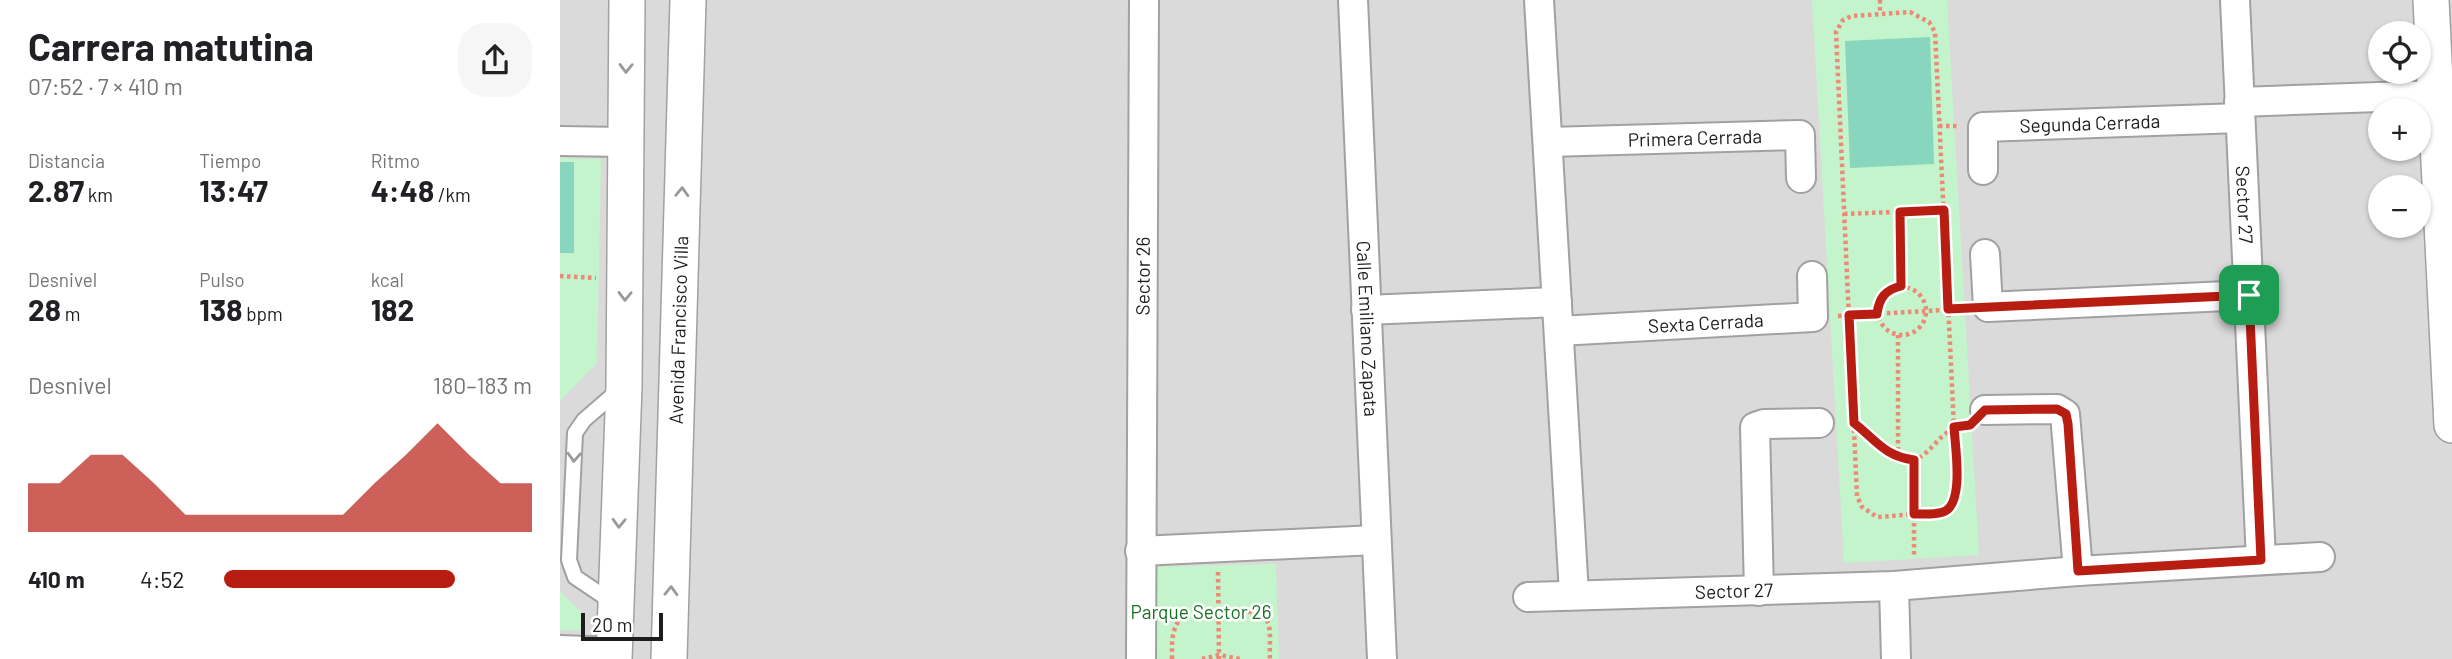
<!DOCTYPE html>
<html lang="es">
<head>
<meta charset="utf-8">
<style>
  :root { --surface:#fff; --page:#f6f6f6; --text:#202124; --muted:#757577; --accent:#b81d12 }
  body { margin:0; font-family:Barlow,sans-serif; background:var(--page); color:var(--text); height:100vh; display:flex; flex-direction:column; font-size:26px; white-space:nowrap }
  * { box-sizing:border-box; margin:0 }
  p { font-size:23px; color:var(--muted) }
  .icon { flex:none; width:38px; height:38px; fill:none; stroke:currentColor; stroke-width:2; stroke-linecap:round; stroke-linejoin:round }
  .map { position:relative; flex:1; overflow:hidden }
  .drawer { display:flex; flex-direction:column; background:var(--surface); width:560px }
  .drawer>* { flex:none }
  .controls { position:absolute; left:1808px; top:21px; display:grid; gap:14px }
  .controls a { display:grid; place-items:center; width:63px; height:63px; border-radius:50%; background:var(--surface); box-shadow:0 2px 5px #0004; font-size:35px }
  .scale { position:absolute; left:21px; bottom:18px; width:82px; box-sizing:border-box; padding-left:7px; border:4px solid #1d1d1d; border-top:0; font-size:19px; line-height:24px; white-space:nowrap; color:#1d1d1d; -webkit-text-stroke:5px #fff; paint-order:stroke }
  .pin { position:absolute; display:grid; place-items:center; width:60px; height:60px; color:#fff; margin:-30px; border-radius:14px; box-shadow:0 4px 10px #0006 }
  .round { display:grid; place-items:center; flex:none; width:74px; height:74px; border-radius:28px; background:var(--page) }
  .overview { display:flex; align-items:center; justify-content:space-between; height:119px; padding:0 28px }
  h1 { font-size:38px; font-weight:700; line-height:52px }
  .stats { display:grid; grid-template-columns:repeat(3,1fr); gap:10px; height:119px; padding:7px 28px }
  .stats div { display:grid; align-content:center }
  .stats b { font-size:30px; font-weight:700 }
  .stats small { font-size:19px; font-weight:400 }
  .stats p { font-size:19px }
  .chart { height:196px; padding:14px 28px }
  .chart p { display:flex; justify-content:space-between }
  .chart svg { width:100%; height:126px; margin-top:7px; fill:var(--accent); opacity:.7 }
  ul { padding:0 28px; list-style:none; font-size:23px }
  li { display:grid; grid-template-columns:112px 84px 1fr; align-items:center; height:52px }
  li i { height:18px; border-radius:9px; background:var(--accent) }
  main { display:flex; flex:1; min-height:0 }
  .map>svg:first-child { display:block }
  .residential { fill:#dbdada; fill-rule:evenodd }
  .park { fill:#c4f4cb }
  .pitch { fill:#88d6bd }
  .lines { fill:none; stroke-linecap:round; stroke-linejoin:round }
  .service-casing { stroke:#a1a1a1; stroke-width:18 }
  .minor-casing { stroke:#a1a1a1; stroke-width:32 }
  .tertiary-casing { stroke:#a1a1a1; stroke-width:38 }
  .path { stroke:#ed8975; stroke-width:4.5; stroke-dasharray:3.5 3.5; stroke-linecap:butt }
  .service { stroke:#fff; stroke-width:14 }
  .minor { stroke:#fff; stroke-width:28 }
  .tertiary { stroke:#fff; stroke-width:35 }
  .oneway { stroke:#999 }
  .route-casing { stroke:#fff; stroke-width:14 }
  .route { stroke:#b81d12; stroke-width:9 }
  .labels { text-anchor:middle; stroke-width:5; stroke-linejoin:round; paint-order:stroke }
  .street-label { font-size:19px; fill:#1d1d1d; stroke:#fff }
  .park-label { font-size:19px; fill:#157123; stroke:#fff }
</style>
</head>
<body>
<main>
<section class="drawer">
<div class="overview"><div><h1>Carrera matutina</h1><p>07:52 · 7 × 410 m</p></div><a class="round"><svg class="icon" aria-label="share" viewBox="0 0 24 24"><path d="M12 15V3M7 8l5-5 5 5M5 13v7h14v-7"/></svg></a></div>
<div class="stats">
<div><p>Distancia</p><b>2.87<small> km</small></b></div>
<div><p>Tiempo</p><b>13:47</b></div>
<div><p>Ritmo</p><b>4:48<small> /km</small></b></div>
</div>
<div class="stats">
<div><p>Desnivel</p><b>28<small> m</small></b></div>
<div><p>Pulso</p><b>138<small> bpm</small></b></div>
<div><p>kcal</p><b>182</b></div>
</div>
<div class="chart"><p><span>Desnivel</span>180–183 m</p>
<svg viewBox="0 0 160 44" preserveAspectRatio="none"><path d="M0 44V27L10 27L20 17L30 17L40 27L50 38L60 38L70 38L80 38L90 38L100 38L110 27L120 17L130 6L140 17L150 27L160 27V44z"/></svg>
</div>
<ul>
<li><b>410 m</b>4:52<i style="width:75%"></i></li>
</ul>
</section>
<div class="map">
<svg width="1892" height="659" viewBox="0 0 1892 659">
  <rect width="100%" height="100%" fill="#edebe4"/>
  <!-- residential -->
  <path class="residential" d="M0 0H1892V659H0ZM1820 33H1858V72H1820ZM1820 110H1858V149H1820ZM1820 187H1858V226H1820Z"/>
  <!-- park -->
  <path class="park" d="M1252 0H1387L1419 555 1284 563Z
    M0 158 41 159 37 363 0 401Z
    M716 564 719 659H588L586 567Z
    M0 591 26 617 25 631 0 630Z"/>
  <!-- pitch -->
  <path class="pitch" d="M1370 37 1374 164 1290 168 1285 41Z
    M0 162H14V253H0Z"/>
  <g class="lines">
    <defs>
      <path id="service" d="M55 604 15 577 9 560 15 433 24 420 60 389"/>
      <g id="minor">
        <path id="s1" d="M793 0 822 659"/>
        <path d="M979 0 1014 594"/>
        <path id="s2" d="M1675 0 1701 560"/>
        <path d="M1679 102 1876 95"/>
        <path d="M0 141 65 142"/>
        <path id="s3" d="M988 142 1240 135 1241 178"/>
        <path id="s4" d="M1423 170V127L1680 118"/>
        <path d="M1425 254 1428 307 1689 295"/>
        <path d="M806 310 997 302"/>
        <path id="s5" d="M999 331 1253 317 1252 276"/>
        <path d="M1425 410 1497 409 1505 414 1518 571"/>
        <path d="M580 551 816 540"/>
        <path d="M1334 586 1336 659"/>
        <path d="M1199 591 1195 427 1204 424 1259 423"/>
        <path id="s6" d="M968 597 1334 586 1518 571 1760 557"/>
        <path d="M0 650 55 652"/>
        <path id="s7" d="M581 659 584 0"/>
      </g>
      <g id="tertiary">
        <path d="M1871 0 1892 425"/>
        <path d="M54 659 64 386 67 0"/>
        <path id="s8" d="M109 659 128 0"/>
      </g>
    </defs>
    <!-- service casing -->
    <use href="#service" class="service-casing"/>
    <!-- minor casing -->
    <use href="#minor" class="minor-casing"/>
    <!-- tertiary casing -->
    <use href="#tertiary" class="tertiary-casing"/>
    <!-- path -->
    <path class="path" d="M1320 0V14
      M1350 12 1369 22 1375 32 1397 490 1393 504 1385 512 1317 517 1302 507 1297 496 1276 32 1283 20 1292 16Z
      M1379 126H1398
      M1341 212V286
      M1284 214 1383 210
      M0 276 36 278
      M1318 311a24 24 0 1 1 48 0a24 24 0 1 1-48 0Z
      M1278 316 1402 309
      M1338 335V458
      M1295 424C1305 432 1313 443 1324 450 1368 482 1369 430 1404 426
      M1354 460V558
      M658 572 659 659
      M612 659C612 641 611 629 623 615 642 614 697 603 707 621 712 630 709 648 710 659
      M642 659 659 655 680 659"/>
    <!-- service -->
    <use href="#service" class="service"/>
    <!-- minor -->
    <use href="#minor" class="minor"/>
    <!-- tertiary -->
    <use href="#tertiary" class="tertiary"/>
  </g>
  <!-- one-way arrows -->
  <defs><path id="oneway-chevron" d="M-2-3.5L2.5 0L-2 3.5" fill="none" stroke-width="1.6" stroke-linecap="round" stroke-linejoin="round" transform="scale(1.75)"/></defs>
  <g class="oneway">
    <use href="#oneway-chevron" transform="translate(66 68) rotate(91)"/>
    <use href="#oneway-chevron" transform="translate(122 192) rotate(-88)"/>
    <use href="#oneway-chevron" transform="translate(65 296) rotate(91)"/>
    <use href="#oneway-chevron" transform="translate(14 457) rotate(93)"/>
    <use href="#oneway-chevron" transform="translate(59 523) rotate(92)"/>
    <use href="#oneway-chevron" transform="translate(111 591) rotate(-88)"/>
  </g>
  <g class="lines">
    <defs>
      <path id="route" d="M1384 210 1388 309 1689 295 1701 560 1518 571 1508 424 1506 414 1497 409 1425 410 1410 425 1394 427C1395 446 1405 505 1383 512 1375 515 1363 514 1354 514V460C1324 456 1316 440 1294 423L1289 315 1317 314C1319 298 1325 290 1341 286L1340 212Z"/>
    </defs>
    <!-- route casing -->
    <use href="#route" class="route-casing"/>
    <!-- route -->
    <use href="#route" class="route"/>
  </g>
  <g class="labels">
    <!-- street labels -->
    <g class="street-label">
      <text dy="7" stroke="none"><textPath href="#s4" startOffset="150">Segunda Cerrada</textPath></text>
      <text dy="7" stroke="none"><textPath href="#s3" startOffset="147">Primera Cerrada</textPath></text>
      <text dy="7" stroke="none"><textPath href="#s2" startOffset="205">Sector 27</textPath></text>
      <text dy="7" stroke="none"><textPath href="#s7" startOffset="383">Sector 26</textPath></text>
      <text dy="7" stroke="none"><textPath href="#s5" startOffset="147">Sexta Cerrada</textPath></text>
      <text dy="7" stroke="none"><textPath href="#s8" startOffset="329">Avenida Francisco Villa</textPath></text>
      <text dy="7" stroke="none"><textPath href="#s1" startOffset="329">Calle Emiliano Zapata</textPath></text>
      <text dy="7" stroke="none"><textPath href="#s6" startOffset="206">Sector 27</textPath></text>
    </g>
    <!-- park labels -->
    <g class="park-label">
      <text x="641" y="619">Parque Sector 26</text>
    </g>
  </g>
</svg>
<div class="controls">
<a><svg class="icon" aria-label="locate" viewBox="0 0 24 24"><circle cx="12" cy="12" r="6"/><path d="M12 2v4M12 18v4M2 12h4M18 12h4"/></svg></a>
<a>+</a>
<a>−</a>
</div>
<div class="scale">20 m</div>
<div class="pin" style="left:1689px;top:295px;background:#1e9e55"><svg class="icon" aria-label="arrive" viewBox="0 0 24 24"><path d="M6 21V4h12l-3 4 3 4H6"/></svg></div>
</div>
</main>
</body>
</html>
